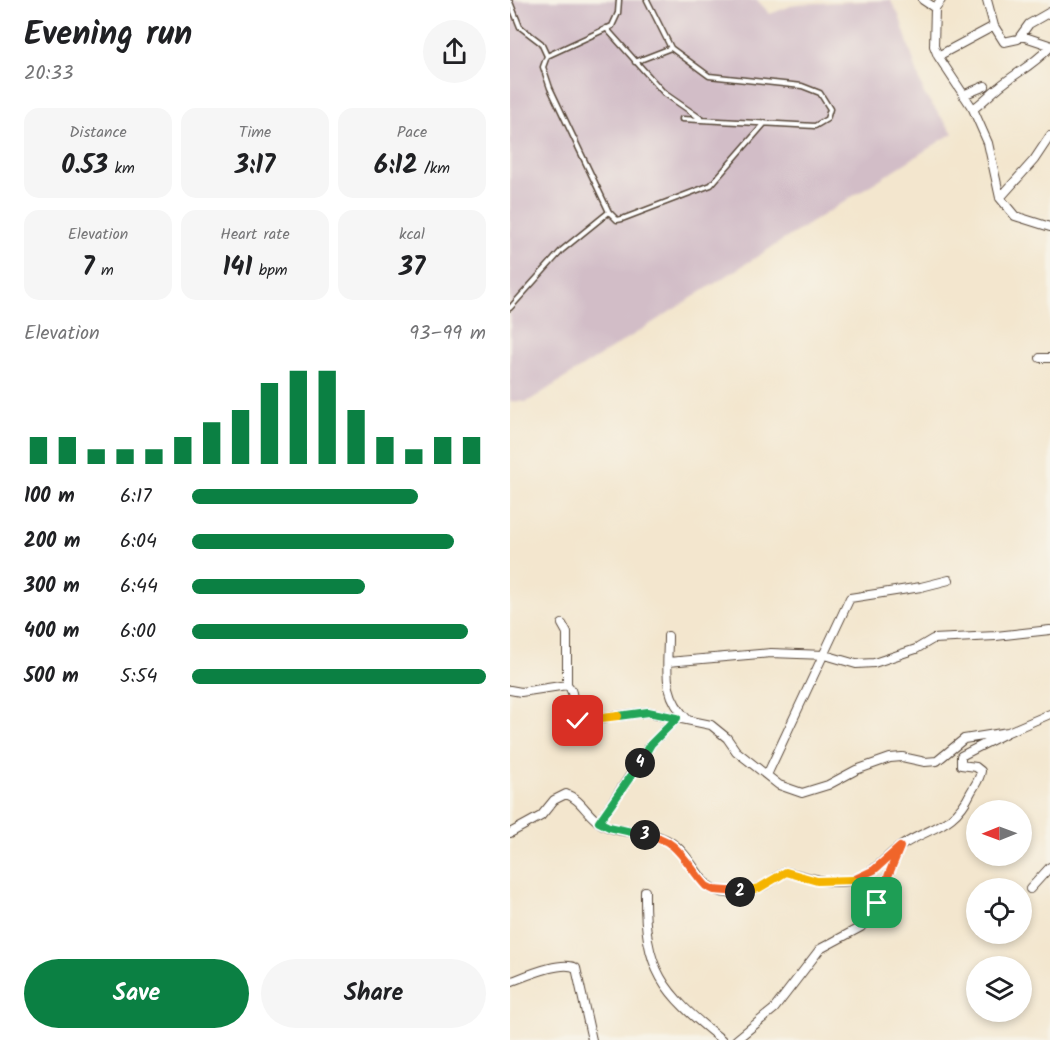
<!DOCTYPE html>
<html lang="en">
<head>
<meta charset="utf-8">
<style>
  :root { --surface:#fff; --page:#f6f6f6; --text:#202124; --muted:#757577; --accent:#0b8043 }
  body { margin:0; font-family:Kalam,sans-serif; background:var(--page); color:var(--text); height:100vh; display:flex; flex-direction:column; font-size:22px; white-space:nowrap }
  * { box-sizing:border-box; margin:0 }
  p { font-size:20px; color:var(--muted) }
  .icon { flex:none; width:33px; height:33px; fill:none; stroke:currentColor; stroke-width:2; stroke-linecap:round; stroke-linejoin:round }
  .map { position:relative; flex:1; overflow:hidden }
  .sheet { display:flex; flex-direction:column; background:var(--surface); width:510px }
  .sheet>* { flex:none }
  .needle { width:39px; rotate:269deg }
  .tools { position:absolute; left:456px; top:800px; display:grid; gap:12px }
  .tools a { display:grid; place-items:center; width:66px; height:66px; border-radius:50%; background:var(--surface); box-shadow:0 3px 9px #0003; font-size:30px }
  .pin { position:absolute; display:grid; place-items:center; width:51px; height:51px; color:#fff; margin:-26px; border-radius:12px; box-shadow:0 3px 9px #0006 }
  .km { position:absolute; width:30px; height:30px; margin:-15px; border-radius:50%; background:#222; color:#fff; font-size:16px; line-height:30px; text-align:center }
  .round { display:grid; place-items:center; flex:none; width:63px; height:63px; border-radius:32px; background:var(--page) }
  .summary { display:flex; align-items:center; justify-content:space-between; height:102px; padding:0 24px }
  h1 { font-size:33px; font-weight:600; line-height:45px }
  .metrics { display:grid; grid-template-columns:repeat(3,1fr); gap:9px; height:102px; padding:6px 24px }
  .metrics div { display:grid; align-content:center; border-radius:15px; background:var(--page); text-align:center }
  .metrics b { font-size:26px; font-weight:600 }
  .metrics small { font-size:16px; font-weight:400 }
  .metrics p { font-size:16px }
  .chart { height:168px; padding:12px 24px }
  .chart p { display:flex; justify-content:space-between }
  .chart svg { width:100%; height:108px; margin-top:6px; stroke:var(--accent); stroke-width:6 }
  .primary-button { display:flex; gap:12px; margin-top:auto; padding:12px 24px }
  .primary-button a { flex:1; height:69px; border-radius:36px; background:var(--accent); color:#fff; font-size:24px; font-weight:600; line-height:69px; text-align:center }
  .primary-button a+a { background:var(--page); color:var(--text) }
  ul { padding:0 24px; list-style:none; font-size:20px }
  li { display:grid; grid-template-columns:96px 72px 1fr; align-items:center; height:45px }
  li i { height:15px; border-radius:8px; background:var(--accent) }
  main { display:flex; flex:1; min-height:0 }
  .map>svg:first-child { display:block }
  .industrial { fill:#d2bdc7 }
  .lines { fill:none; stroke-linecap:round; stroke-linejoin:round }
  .service-casing { stroke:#574638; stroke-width:7 }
  .minor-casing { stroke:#574638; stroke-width:10 }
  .service { stroke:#fff; stroke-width:4 }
  .minor { stroke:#fff; stroke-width:8 }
  .split-1-casing { stroke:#fff; stroke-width:12 }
  .split-2-casing { stroke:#fff; stroke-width:12 }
  .split-3-casing { stroke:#fff; stroke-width:12 }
  .split-4-casing { stroke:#fff; stroke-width:12 }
  .split-5-casing { stroke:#fff; stroke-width:12 }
  .split-6-casing { stroke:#fff; stroke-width:12 }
  .split-1 { stroke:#f0652b; stroke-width:8 }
  .split-2 { stroke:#f5b400; stroke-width:8 }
  .split-3 { stroke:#f0652b; stroke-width:8 }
  .split-4 { stroke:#22a559; stroke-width:8 }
  .split-5 { stroke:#22a559; stroke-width:8 }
  .split-6 { stroke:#f5b400; stroke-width:8 }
</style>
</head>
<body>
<main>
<section class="sheet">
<div class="summary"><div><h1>Evening run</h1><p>20:33</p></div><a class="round"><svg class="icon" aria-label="share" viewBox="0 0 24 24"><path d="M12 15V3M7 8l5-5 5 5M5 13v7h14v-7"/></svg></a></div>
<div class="metrics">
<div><p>Distance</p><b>0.53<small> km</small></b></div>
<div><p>Time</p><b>3:17</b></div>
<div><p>Pace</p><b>6:12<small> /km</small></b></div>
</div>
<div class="metrics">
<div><p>Elevation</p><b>7<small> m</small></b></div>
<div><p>Heart rate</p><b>141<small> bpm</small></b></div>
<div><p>kcal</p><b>37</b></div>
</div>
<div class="chart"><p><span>Elevation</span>93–99 m</p>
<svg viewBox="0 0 160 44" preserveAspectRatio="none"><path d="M5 44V33M15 44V33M25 44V38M35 44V38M45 44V38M55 44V33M65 44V27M75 44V22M85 44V11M95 44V6M105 44V6M115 44V22M125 44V33M135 44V38M145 44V33M155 44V33"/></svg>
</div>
<ul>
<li><b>100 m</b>6:17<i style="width:77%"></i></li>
<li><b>200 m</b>6:04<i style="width:89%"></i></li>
<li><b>300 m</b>6:44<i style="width:59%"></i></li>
<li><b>400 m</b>6:00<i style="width:94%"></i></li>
<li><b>500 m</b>5:54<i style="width:100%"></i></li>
</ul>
<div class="primary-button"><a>Save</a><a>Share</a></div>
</section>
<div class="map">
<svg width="540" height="1040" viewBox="0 0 540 1040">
  <rect width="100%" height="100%" fill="#f7f3e8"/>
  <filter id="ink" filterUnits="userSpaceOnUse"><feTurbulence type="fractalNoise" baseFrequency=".0167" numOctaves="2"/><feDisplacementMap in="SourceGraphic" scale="12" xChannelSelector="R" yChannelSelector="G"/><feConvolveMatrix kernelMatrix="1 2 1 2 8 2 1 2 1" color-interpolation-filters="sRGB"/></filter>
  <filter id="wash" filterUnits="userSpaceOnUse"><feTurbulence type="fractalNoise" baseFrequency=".008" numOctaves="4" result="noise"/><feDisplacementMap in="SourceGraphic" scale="24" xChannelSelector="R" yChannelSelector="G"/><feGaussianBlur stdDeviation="1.35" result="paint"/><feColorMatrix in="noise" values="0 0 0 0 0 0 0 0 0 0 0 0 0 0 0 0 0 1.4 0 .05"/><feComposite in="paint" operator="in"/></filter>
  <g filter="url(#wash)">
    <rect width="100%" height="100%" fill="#f3e6ce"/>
    <!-- industrial -->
    <path class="industrial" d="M0 0H247L260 14 286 4 380 0 389 15 414 94 443 133 17 402 0 401Z"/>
  </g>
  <g filter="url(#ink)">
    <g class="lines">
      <defs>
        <path id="service" d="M137 0 161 48 199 76 292 86 310 93 320 109 317 119 305 126 172 119
          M0 2 10 27 31 43 37 56 102 26 108 13 109 0
          M96 28 154 93 190 118
          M125 62 161 48
          M99 212 107 220 112 219 201 185 255 123
          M0 308 52 250 99 212 40 88 33 67 37 56"/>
        <path id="minor" d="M413 0 425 8 424 46 428 56 463 109 478 143 490 198 505 216 540 227
          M477 0 484 26 494 42 508 39 519 24 540 12
          M425 8 431 0
          M428 56 484 26
          M453 95 475 86
          M463 109C473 102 480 94 489 87 507 72 522 66 539 48V45L512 36
          M490 198 524 160 540 136
          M530 358H540
          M52 624 57 633V685
          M158 636C158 670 151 694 178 720
          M158 662 261 653 315 655 346 664 364 663 406 649 423 639 486 636 540 630
          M0 690 11 692 57 685C68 693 58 710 68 721L138 712 201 725 217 738 226 751 269 785 292 793 318 785 346 770 380 758 392 757 415 762 427 761 454 739 498 732 540 714
          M257 775 340 598 411 587 439 580
          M89 822 141 744 167 718
          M0 833 31 816 44 800 56 794C71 799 77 815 90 823 110 836 137 829 157 840 195 861 184 909 248 888 259 885 265 876 276 872 297 876 316 885 339 881 362 877 373 858 391 846 421 826 444 828 461 792 465 785 470 779 471 771L466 767 451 765V756L498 732
          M520 889 540 867
          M135 891C134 971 152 992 212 1040
          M0 982C16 976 52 960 66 968L82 1040
          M226 1040 264 1009 310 949 351 927 367 903 389 848"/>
      </defs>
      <!-- service casing -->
      <use href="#service" class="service-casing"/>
      <!-- minor casing -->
      <use href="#minor" class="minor-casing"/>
      <!-- service -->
      <use href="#service" class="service"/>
      <!-- minor -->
      <use href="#minor" class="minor"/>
    </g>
  </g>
  <g class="lines" filter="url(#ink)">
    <defs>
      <path id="split-1" d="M343 880 364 870 390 847 367 903"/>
      <path id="split-2" d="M230 892 249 888 276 872 307 881 343 880"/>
      <path id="split-3" d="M135 835C168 837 176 865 196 886L204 890 230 892"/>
      <path id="split-4" d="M130 763 89 822 99 827 135 835"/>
      <path id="split-5" d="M108 716 138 712 167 718 141 744 130 763"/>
      <path id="split-6" d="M68 721 108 716"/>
    </defs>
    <!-- split-1 casing -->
    <use href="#split-1" class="split-1-casing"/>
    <!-- split-2 casing -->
    <use href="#split-2" class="split-2-casing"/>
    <!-- split-3 casing -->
    <use href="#split-3" class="split-3-casing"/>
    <!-- split-4 casing -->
    <use href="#split-4" class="split-4-casing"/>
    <!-- split-5 casing -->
    <use href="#split-5" class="split-5-casing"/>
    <!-- split-6 casing -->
    <use href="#split-6" class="split-6-casing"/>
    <!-- split-1 -->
    <use href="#split-1" class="split-1"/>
    <!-- split-2 -->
    <use href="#split-2" class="split-2"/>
    <!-- split-3 -->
    <use href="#split-3" class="split-3"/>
    <!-- split-4 -->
    <use href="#split-4" class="split-4"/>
    <!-- split-5 -->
    <use href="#split-5" class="split-5"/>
    <!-- split-6 -->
    <use href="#split-6" class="split-6"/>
  </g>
</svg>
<div class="tools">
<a><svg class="needle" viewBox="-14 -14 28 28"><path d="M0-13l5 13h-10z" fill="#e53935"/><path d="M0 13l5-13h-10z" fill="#757577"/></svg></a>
<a><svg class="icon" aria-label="locate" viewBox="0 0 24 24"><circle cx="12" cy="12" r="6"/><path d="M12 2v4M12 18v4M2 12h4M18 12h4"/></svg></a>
<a><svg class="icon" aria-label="layers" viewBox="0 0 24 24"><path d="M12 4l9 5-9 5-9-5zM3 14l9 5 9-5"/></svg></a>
</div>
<div class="pin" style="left:367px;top:903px;background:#1e9e55"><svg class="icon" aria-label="arrive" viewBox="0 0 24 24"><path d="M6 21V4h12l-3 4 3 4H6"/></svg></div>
<div class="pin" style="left:68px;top:721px;background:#d93025"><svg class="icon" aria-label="check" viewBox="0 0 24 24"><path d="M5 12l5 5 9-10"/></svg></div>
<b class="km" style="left:230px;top:892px">2</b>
<b class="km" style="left:135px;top:835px">3</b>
<b class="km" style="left:130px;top:763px">4</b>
</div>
</main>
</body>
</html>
